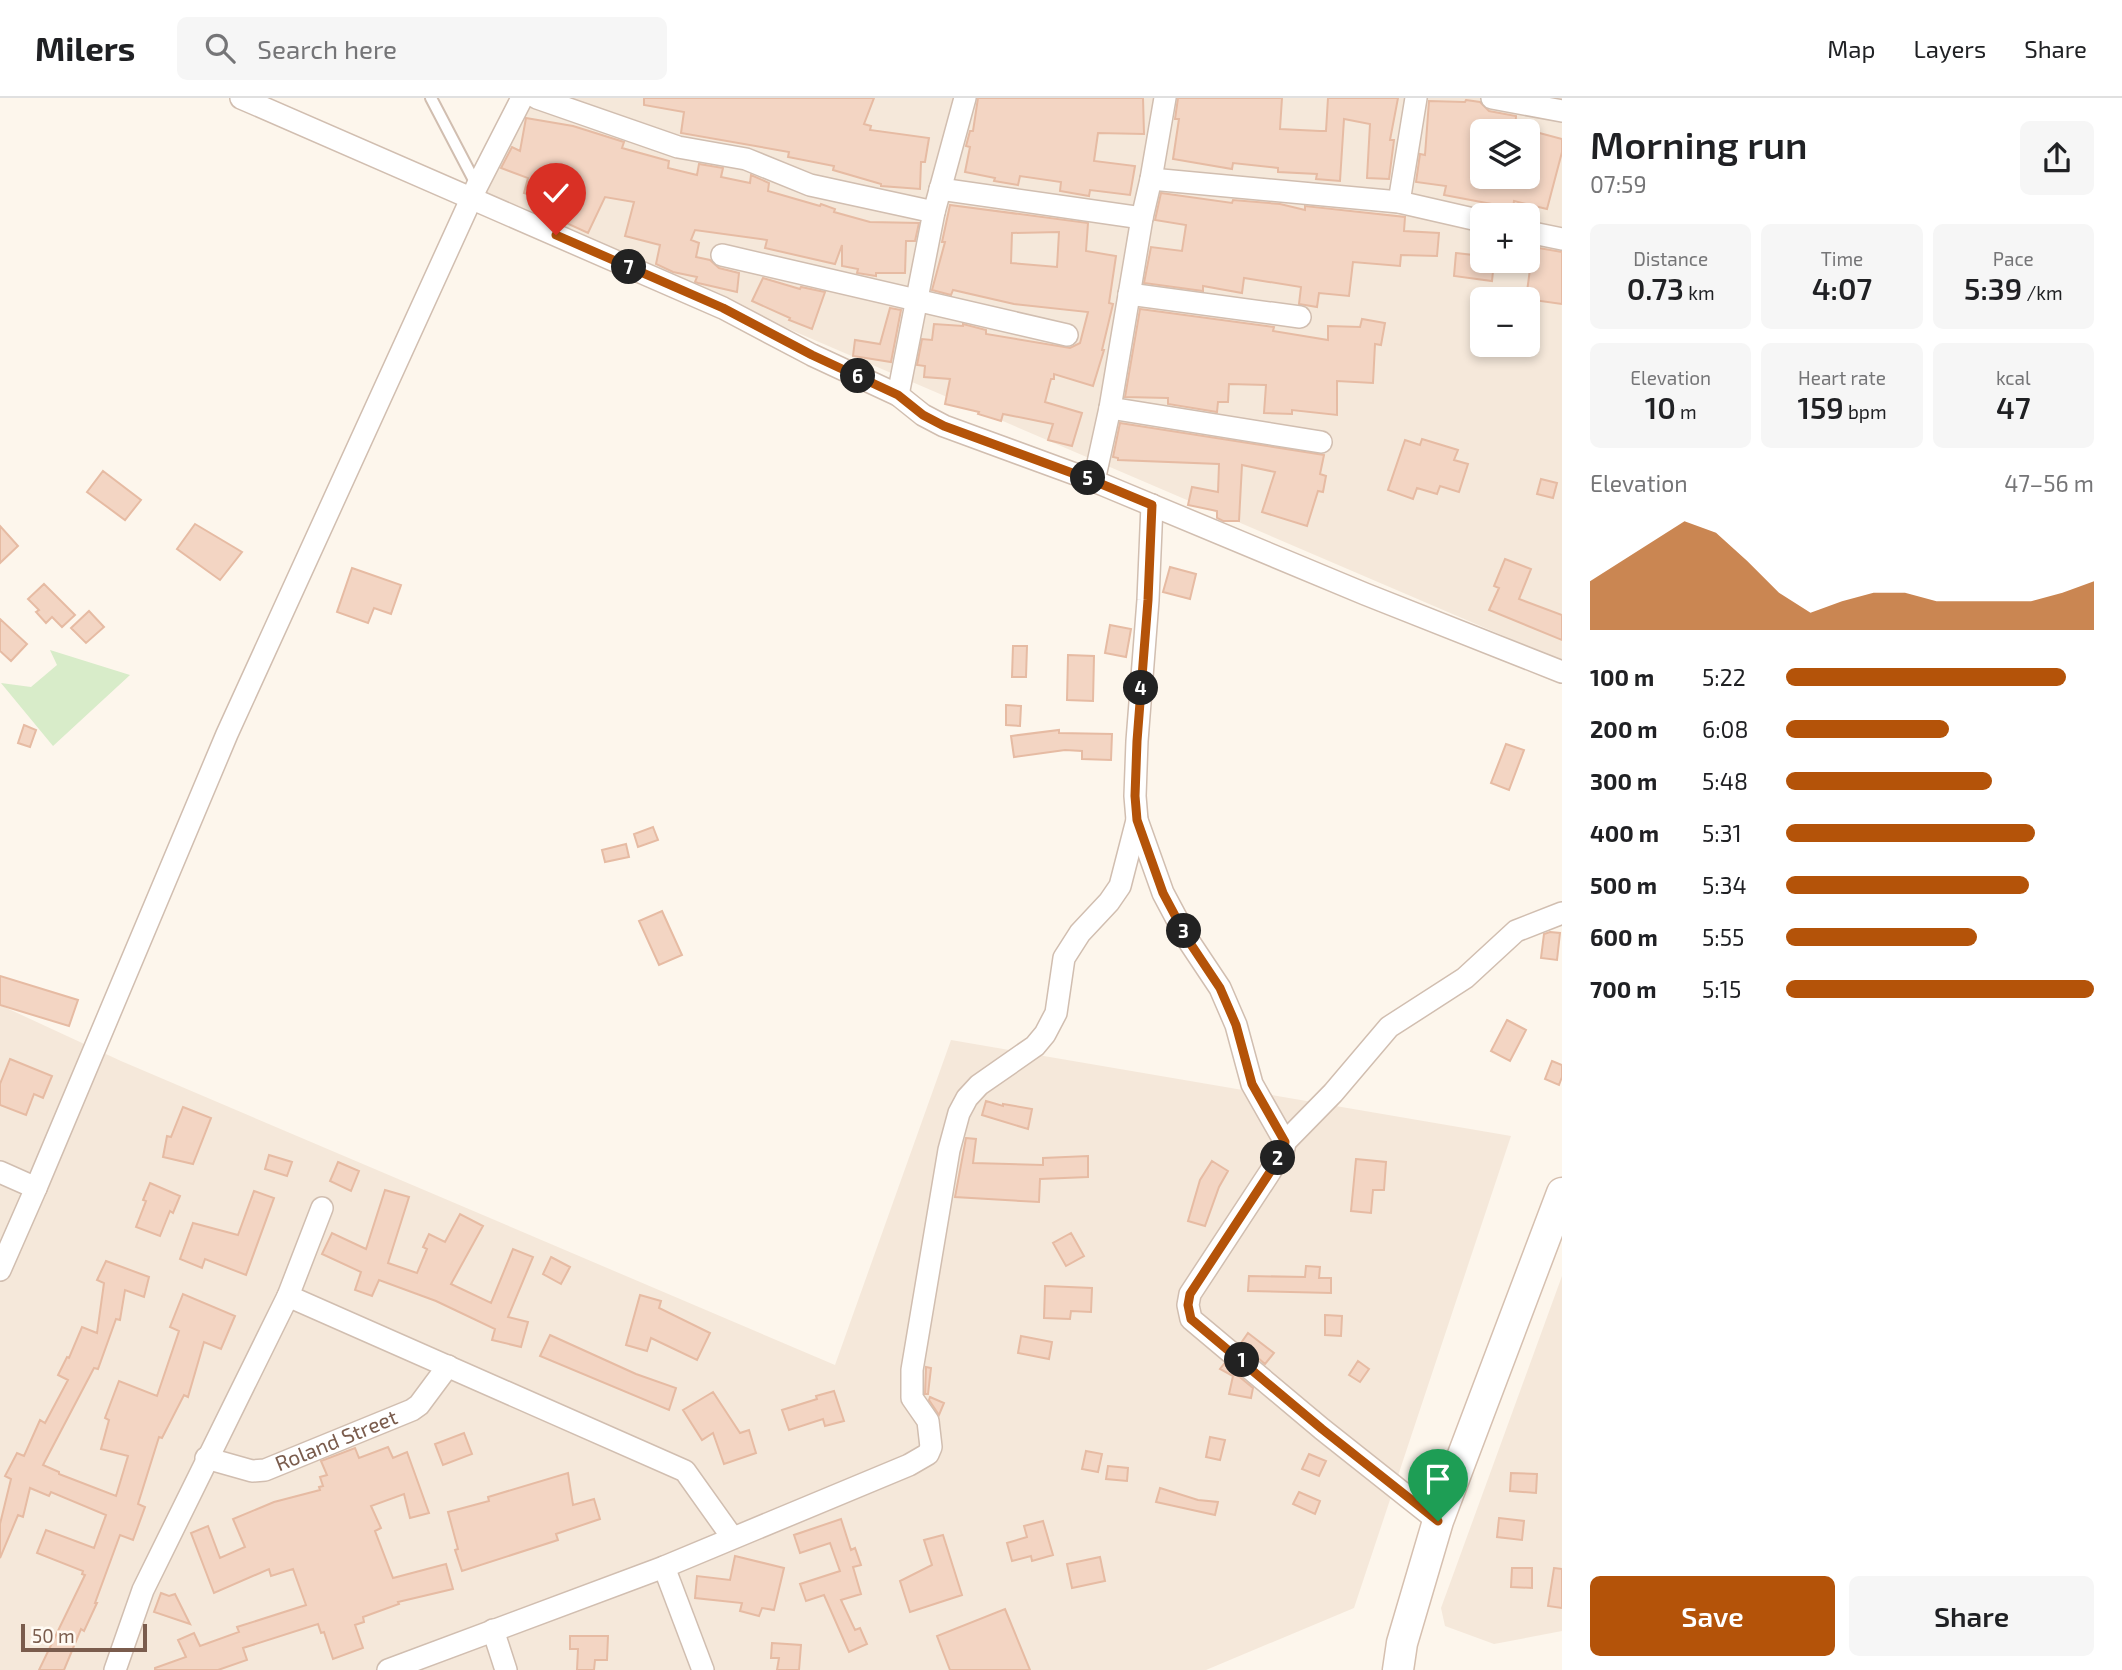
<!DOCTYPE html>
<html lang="en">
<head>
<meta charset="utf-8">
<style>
  :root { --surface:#fff; --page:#f6f6f6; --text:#202124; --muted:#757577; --line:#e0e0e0; --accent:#b45309 }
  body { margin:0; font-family:"Exo 2",sans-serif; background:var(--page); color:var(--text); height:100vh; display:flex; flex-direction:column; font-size:26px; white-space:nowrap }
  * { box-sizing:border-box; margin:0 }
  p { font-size:23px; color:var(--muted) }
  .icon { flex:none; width:38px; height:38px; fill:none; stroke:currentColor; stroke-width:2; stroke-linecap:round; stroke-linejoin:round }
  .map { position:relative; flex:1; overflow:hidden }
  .sheet { display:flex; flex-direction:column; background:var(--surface); width:560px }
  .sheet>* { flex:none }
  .tools { position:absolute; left:1470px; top:21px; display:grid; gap:14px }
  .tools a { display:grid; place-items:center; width:70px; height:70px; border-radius:10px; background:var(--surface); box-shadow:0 4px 10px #0003; font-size:35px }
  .scale { position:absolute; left:21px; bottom:18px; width:126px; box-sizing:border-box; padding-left:7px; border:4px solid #7a5c4d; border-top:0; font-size:19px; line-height:24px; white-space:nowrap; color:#7a5c4d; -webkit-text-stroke:5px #fffaf3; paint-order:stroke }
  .pin { position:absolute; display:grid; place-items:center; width:60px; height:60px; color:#fff; margin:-72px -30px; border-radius:50% 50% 50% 0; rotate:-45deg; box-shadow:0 0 7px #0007 }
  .pin .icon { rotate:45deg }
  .km { position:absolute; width:35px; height:35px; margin:-18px; border-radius:50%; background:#222; color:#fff; font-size:19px; line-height:35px; text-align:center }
  .round { display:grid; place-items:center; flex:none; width:74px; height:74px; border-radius:10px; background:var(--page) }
  .overview { display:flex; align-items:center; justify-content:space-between; height:119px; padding:0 28px }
  h1 { font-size:38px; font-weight:600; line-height:52px }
  .stats { display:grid; grid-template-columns:repeat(3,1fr); gap:10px; height:119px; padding:7px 28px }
  .stats div { display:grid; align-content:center; border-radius:10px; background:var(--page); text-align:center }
  .stats b { font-size:30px; font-weight:600 }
  .stats small { font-size:19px; font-weight:400 }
  .stats p { font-size:19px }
  .chart { height:196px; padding:14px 28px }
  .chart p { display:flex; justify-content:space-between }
  .chart svg { width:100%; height:126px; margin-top:7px; fill:var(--accent); opacity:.7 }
  .action { display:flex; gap:14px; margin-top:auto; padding:14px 28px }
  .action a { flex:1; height:80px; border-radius:10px; background:var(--accent); color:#fff; font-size:28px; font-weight:600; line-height:80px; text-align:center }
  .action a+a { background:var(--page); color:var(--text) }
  ul { padding:0 28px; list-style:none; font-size:23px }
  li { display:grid; grid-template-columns:112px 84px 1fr; align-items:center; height:52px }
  li i { height:18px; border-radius:9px; background:var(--accent) }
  header { display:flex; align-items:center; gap:42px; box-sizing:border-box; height:98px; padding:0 35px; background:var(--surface); border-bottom:2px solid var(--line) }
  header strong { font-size:33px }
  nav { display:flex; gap:38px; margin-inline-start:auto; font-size:24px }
  .search { width:490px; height:63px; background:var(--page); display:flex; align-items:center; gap:18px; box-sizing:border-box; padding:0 24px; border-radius:10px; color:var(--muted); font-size:26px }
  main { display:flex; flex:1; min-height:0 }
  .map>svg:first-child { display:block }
  .residential { fill:#f5e8da; fill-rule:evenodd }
  .green { fill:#d8ecc9 }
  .building { fill:#f3d5c3; stroke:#e6bba3; stroke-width:2; fill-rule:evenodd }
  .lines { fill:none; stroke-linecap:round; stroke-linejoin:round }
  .lane-casing { stroke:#d1beb0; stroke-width:14 }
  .street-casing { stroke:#d1beb0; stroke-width:24 }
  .secondary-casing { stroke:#d6c0b0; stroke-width:33 }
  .lane { stroke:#fff; stroke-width:10 }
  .street { stroke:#fff; stroke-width:21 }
  .secondary { stroke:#fff; stroke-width:30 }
  .route-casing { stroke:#fff; stroke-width:14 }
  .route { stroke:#b45309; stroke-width:9 }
  .labels { text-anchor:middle; stroke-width:6; stroke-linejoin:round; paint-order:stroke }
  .street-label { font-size:21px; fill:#7a5c4d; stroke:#fffaf3 }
</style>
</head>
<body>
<header>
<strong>Milers</strong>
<div class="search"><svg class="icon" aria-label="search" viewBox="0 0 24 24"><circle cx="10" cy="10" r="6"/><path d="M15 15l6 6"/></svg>Search here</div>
<nav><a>Map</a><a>Layers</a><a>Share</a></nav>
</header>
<main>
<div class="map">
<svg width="1562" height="1572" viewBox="0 0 1562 1572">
  <rect width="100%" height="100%" fill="#fdf6ec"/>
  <!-- residential -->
  <path class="residential" d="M517 0H1562V563L474 96ZM1482 33H1528V79H1482ZM1482 117H1528V163H1482ZM1482 201H1528V247H1482Z
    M0 907 121 963 835 1267 951 942 1511 1038 1354 1510 1206 1572H0Z
    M1562 1178V1533L1494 1546 1445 1528 1441 1510Z"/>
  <!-- green -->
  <path class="green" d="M50 552 130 577 53 648 1 585 31 589 57 567Z"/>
  <!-- building -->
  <path class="building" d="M644 0H874L864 26 871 28 870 32 929 40 925 64H921L920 91 881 88V86L833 72 834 68 788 59 789 54 681 35 684 14 644 7Z
    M978 0H1143L1144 36 1098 35 1094 63 1135 68 1130 97 1090 92 1089 98 1060 93 1061 84 1020 78 1018 87 994 83 995 80 965 74 970 49 966 48 970 33H973Z
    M1178 0H1282L1280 31 1320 33H1326L1328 0H1398L1390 42H1394L1389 81 1367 80 1370 26 1344 21 1340 83 1316 81 1317 76 1278 74V70L1233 65 1232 71 1173 61 1179 21H1175Z
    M1466 2 1480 4 1489 13 1516 18 1515 33H1482V51L1476 50 1471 79H1528V51L1532 33 1562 41V54L1547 111 1514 103 1513 110 1444 97 1446 88 1416 84 1420 56 1425 57 1429 3 1465 4Z
    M526 20 573 28 624 44 622 50 669 63 668 70 697 77 699 66 723 70 721 79 750 85 751 77 769 85 768 93 820 108 821 106 835 111 834 114 870 124 919 125 915 143H906L905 175H876V178L857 175 858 171 842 168V147L835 166 765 150 767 142 695 132 691 142 699 145 696 159 710 162 719 170 739 175 737 194 698 185 695 184 697 179 673 174 656 166 660 147 625 138 634 104 605 99 588 135 549 117 556 104 524 95 528 80 501 70 512 49 520 53Z
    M1161 95 1232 105 1233 102 1280 106 1305 112V108L1405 119 1404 133 1439 135 1437 158 1401 157 1400 168 1353 164 1349 198 1319 195 1317 209 1299 206 1301 189 1244 180 1242 195 1203 188V193L1144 185 1151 149 1182 153 1186 127 1155 122Z
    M950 107 1088 125 1086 153 1116 158 1109 205 1113 206 1102 252H1104L1093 288 1054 276V281H1051L1045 304 1082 315 1072 348 1048 342 1053 326 1003 316 1001 323 978 316 979 314 945 306 950 281 924 279 925 268 917 267 922 241 932 242 934 226 963 228V226L986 232V236L1070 250 1080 245 1088 214 1014 206 953 192 951 197 932 192 945 144H942ZM1059 134 1057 169 1011 165 1012 135Z
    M1533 149 1562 154V206L1526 201Z
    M1456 155 1482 158V163H1494L1492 183 1454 178Z
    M763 180 800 191 801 189 825 194 812 231 789 222 790 220 752 203Z
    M890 210 901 212 891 264 853 258 855 242 880 246Z
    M1140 211 1274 229 1273 233 1328 242V228L1360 229 1362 221 1385 225 1381 247 1375 246 1373 285 1337 283V317L1292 312V316L1264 315 1266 287 1229 286 1228 304H1218L1217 314 1168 306V300L1125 299Z
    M1120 325 1324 357 1320 376 1326 378 1323 394 1318 393 1307 428 1262 414 1275 374 1242 367 1239 423H1223L1217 420V413L1188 407 1192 389 1218 394 1219 366 1118 362V360L1113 359Z
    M1422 341 1458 352 1454 362 1468 366 1459 394 1440 388 1437 396 1417 390 1413 401 1388 392 1405 342 1420 347Z
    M103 373 141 402 125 422 87 394Z
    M1541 381 1557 385 1553 400 1537 396Z
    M195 426 242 454 220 482 177 451Z
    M0 428 18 448 0 465Z
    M1505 461 1531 471 1519 501 1562 517V542L1489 512 1499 490 1494 488Z
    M1170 469 1196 476 1190 501 1163 494Z
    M352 470 401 487 391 516 374 510 368 525 337 514Z
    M44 486 75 517 62 529 52 519 46 525 36 514 39 512 28 501Z
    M89 513 104 529 86 545 71 530Z
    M0 521 27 546 11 563 0 553Z
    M1110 527 1131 531 1126 559 1105 555Z
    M1013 548H1027L1026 579H1012Z
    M1068 557 1094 558 1093 603 1067 602Z
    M1006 607 1021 608 1020 628 1006 627Z
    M24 627 36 632 30 649 18 645Z
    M1059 632V635L1112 636 1111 662 1082 661V653L1065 652 1014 659 1011 638Z
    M1506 646 1524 652 1509 692 1491 685Z
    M653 729 658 742 638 749 634 736Z
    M626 746 629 759 605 764 602 752Z
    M662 813 682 857 659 867 639 823Z
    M1550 834 1560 835 1557 862 1541 860 1544 836Z
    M0 878 78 902 69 928 0 907Z
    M1507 922 1526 932 1510 963 1491 953Z
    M10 961 52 978 43 1000 34 996 26 1017 0 1007V986Z
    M1552 963 1562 967V979L1559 987 1545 981Z
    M986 1003 1003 1008V1006L1032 1011 1028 1031 982 1017Z
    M183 1009 211 1020 193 1066 163 1059 167 1038 171 1039Z
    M966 1040 976 1041 973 1065 1043 1067V1060L1088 1058V1079L1040 1081 1039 1104 955 1099Z
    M269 1057 292 1064 287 1078 265 1071Z
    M1356 1061 1386 1064 1384 1092H1373L1371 1115 1351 1113Z
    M1212 1063 1228 1073 1219 1089 1205 1128 1188 1123 1200 1082Z
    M338 1064 359 1073 351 1093 330 1083Z
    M150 1085 180 1098 173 1115 170 1113 160 1138 136 1129 146 1103 143 1102Z
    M385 1092 409 1099 388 1165 417 1175 427 1151 423 1149 429 1136 445 1144 460 1116 483 1128 451 1186 491 1205 513 1151 533 1159 508 1219 528 1224 521 1249 492 1242 495 1231 436 1203 379 1182 372 1198 355 1192 361 1174 322 1156 332 1135 366 1151Z
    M254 1093 274 1100 246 1177 205 1161 202 1170 180 1161 193 1125 238 1137Z
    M1071 1135 1084 1158 1066 1168 1053 1145Z
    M551 1159 570 1169 561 1186 543 1176Z
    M106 1163 149 1179 144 1199 125 1192 120 1222 116 1221 98 1271 94 1270 43 1367 59 1374V1376L116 1398 128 1358 101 1351 109 1322 105 1320 119 1283 157 1298 179 1233 170 1229 183 1196 235 1218 221 1251 204 1244 188 1299 184 1297 162 1340 159 1339 138 1406 145 1409 133 1442 120 1437 95 1505H97L84 1533 81 1531 64 1572H39L85 1477 82 1476 83 1473 37 1455 46 1432 94 1450 106 1417 51 1394 49 1398 30 1390 23 1419 18 1417 0 1460V1426L11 1381 5 1378 17 1355 24 1358 40 1322 45 1325 68 1282 58 1277 67 1259 69 1260 82 1229 97 1235 104 1185 97 1182Z
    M1306 1168 1320 1169 1319 1180H1331V1195L1248 1193 1249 1178 1305 1179Z
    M1045 1188 1092 1190 1091 1214 1071 1213 1070 1221 1044 1220Z
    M640 1197 661 1203 659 1210 710 1235 697 1262 651 1240 647 1253 626 1247Z
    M1325 1217 1342 1218 1341 1238 1325 1237Z
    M1248 1235 1274 1255 1265 1266 1241 1245Z
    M550 1237 636 1276 676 1290 669 1312 540 1258Z
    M1021 1238 1052 1244 1049 1261 1018 1255Z
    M1358 1263 1369 1271 1360 1284 1349 1277Z
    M1224 1266 1253 1290 1251 1300 1229 1296 1233 1278 1220 1271Z
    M926 1269 931 1270 928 1296H925Z
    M834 1293 844 1323 825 1328 823 1321 789 1332 782 1312 817 1301 816 1298Z
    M713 1294 740 1335 749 1332 756 1355 724 1366 713 1335 702 1342 683 1312Z
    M930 1299 944 1305 939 1317 929 1302Z
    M464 1335 472 1356 443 1367 435 1346Z
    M1210 1339 1225 1342 1220 1362 1206 1359Z
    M388 1349 393 1360 407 1354 429 1415 410 1420 404 1396 371 1408 381 1430 375 1433 393 1480 446 1466 453 1491 398 1504 399 1506 363 1519 364 1524 355 1527 363 1550 333 1561 324 1534 321 1535 318 1526 243 1550 247 1562 218 1572H155V1570L186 1559 178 1542 194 1535 200 1548 239 1534 237 1529 306 1507 293 1471 271 1478 269 1471 214 1495 191 1435 208 1428 220 1460 245 1449 233 1421 274 1404 320 1392 319 1389 323 1388 320 1379 327 1377 321 1363 355 1350 359 1360Z
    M1086 1353 1102 1356 1098 1374 1082 1371Z
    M1309 1356 1326 1363 1319 1378 1302 1371Z
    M1108 1368 1128 1370 1127 1383 1106 1381Z
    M568 1375 573 1407 594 1401 600 1421 556 1436 558 1442 462 1473 455 1452 458 1451 448 1414 489 1403 488 1399Z
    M1511 1375 1537 1376 1536 1395 1510 1393Z
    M1160 1390 1198 1402 1218 1404 1215 1417 1156 1404Z
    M1299 1394 1320 1403 1315 1416 1293 1406Z
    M1499 1420 1524 1423 1522 1442 1497 1439Z
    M841 1421 851 1452 855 1450 861 1467 853 1469 861 1496 841 1502 855 1532 860 1530 867 1546 849 1554 824 1497 806 1503 800 1486 840 1473 830 1445 800 1455 794 1437Z
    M1043 1423 1053 1457 1032 1463 1031 1458 1012 1463 1007 1445 1027 1439 1024 1428Z
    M943 1437 962 1497 910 1514 900 1483 932 1467 924 1442Z
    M735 1458 784 1470 774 1512 762 1510 759 1518 740 1513 742 1505 695 1500 697 1478 730 1482Z
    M1100 1459 1105 1483 1072 1490 1067 1466Z
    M1512 1470H1532V1490L1511 1489Z
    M1554 1470 1562 1471V1510L1548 1508Z
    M161 1495 169 1498 175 1496 190 1526 154 1514Z
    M1005 1511 1030 1572H950L937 1538Z
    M570 1538H608L607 1562H595L594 1572H577L578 1551H570Z
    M772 1545 801 1547 799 1572H777L779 1560H771Z"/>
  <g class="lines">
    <defs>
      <path id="lane" d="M431 0 477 88"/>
      <g id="street">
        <path d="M241 0 723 210 812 257 898 297 923 317 944 328 1094 383 1365 496 1562 574"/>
        <path d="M537 0 678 49 746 61 810 87 934 114"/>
        <path d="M1492 0 1562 13"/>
        <path d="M1151 81 1399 104 1482 123"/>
        <path d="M940 91 1142 120"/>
        <path d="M1399 104 1416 0"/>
        <path d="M1528 134 1562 141"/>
        <path d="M722 157 1067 237"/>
        <path d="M1129 196 1300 219"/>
        <path d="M898 297 934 114 965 0"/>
        <path d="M1110 310 1321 344"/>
        <path d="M1094 383 1110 310 1142 120 1151 81 1165 0"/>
        <path d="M1152 407 1148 502 1137 643 1135 698 1137 722 1163 795 1188 842 1220 890 1236 927 1252 986 1285 1044 1284 1050 1270 1074 1190 1196 1188 1207 1191 1221 1322 1331 1438 1423"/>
        <path d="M1285 1044 1333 995 1389 929 1465 880 1516 833 1562 815"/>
        <path d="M0 1074 36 1090 227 636 477 88 522 0"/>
        <path d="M0 1172 36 1090"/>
        <path d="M288 1198 685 1373 732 1439"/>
        <path id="s1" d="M206 1360 252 1373 265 1372 412 1312 419 1307 448 1268"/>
        <path d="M664 1469 703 1572"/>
        <path d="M493 1532 506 1572"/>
        <path d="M115 1572 143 1492 288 1198 322 1110"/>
        <path d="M388 1572 664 1469 909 1367 928 1356 931 1349 928 1323 912 1300V1272L949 1052 959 1015 967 1000 979 987 1035 948 1045 936 1056 915 1064 860 1080 835 1109 804 1120 788 1137 722"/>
      </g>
      <path id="secondary" d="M1398 1572 1402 1545 1438 1423 1562 1095"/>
    </defs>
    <!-- lane casing -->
    <use href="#lane" class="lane-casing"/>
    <!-- street casing -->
    <use href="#street" class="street-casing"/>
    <!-- secondary casing -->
    <use href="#secondary" class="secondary-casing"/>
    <!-- lane -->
    <use href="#lane" class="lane"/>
    <!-- street -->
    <use href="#street" class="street"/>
    <!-- secondary -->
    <use href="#secondary" class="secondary"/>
  </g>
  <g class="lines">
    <defs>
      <path id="route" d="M556 137 723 210 812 257 898 297 923 317 944 328 1094 383 1152 407 1148 502 1137 643 1135 698 1137 722 1163 795 1188 842 1220 890 1236 927 1252 986 1285 1044 1284 1050 1270 1074 1190 1196 1188 1207 1191 1221 1322 1331 1438 1423"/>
    </defs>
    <!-- route casing -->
    <use href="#route" class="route-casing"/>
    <!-- route -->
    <use href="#route" class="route"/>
  </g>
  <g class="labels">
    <!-- street labels -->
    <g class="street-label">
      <text dy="7" stroke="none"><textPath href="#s1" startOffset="138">Roland Street</textPath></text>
    </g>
  </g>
</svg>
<div class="tools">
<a><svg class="icon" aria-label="layers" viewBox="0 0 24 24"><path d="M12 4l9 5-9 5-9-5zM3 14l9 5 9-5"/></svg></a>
<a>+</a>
<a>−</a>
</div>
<div class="scale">50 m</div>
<div class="pin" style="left:1438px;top:1423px;background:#1e9e55"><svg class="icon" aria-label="arrive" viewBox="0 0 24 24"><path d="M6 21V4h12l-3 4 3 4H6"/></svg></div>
<div class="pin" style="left:556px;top:137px;background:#d93025"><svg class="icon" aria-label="check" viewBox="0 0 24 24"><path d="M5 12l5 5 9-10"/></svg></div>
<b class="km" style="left:1242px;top:1262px">1</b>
<b class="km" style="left:1278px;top:1060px">2</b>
<b class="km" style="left:1184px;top:833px">3</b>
<b class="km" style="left:1141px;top:590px">4</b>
<b class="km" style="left:1088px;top:380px">5</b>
<b class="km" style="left:858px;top:278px">6</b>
<b class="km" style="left:629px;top:169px">7</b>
</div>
<section class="sheet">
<div class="overview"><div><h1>Morning run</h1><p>07:59</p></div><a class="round"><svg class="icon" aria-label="share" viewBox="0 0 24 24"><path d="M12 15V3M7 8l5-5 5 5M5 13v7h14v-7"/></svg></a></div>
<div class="stats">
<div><p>Distance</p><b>0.73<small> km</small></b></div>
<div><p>Time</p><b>4:07</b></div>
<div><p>Pace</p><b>5:39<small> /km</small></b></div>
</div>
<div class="stats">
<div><p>Elevation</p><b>10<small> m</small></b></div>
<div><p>Heart rate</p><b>159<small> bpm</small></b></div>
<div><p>kcal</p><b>47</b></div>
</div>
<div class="chart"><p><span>Elevation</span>47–56 m</p>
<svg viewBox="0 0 160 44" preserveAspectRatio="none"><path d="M0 44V27L10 20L20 13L30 6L40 10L50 20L60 31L70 38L80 34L90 31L100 31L110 34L120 34L130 34L140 34L150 31L160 27V44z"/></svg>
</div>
<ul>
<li><b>100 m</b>5:22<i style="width:91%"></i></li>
<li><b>200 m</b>6:08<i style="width:53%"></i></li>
<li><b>300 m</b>5:48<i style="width:67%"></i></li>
<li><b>400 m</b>5:31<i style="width:81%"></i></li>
<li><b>500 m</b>5:34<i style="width:79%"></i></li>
<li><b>600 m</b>5:55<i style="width:62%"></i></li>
<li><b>700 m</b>5:15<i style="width:100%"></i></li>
</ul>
<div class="action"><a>Save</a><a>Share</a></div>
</section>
</main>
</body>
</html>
